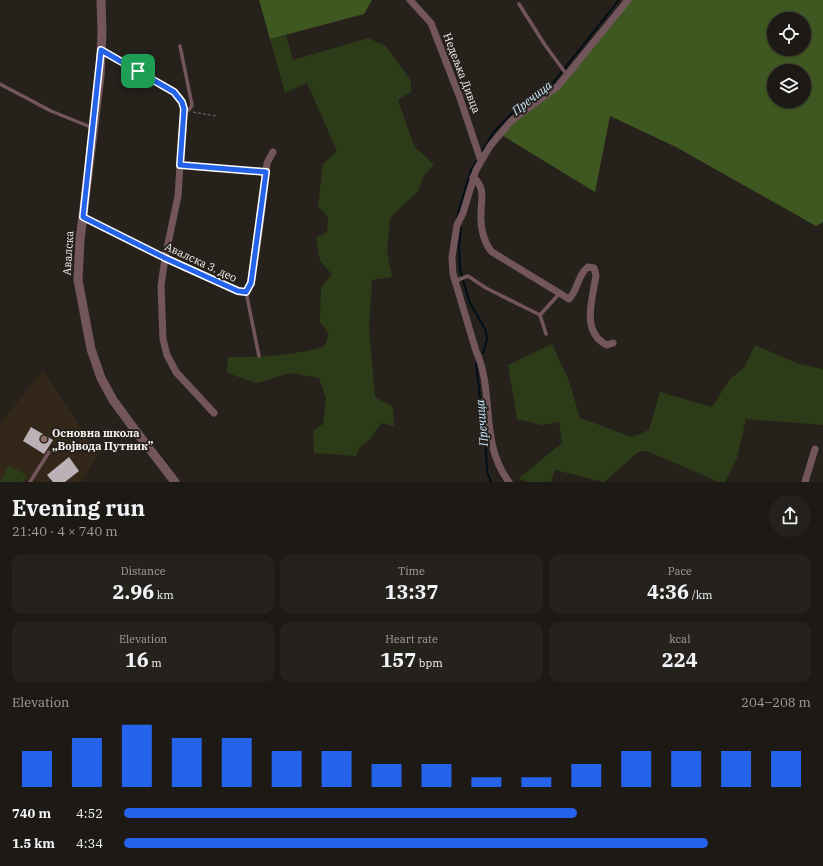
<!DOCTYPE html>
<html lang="en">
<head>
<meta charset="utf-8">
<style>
  :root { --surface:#1d1915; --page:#25221e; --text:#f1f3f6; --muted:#a0a0a0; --line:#3b3834; --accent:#2563eb }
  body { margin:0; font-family:"IBM Plex Serif",serif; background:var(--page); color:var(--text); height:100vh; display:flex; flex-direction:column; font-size:15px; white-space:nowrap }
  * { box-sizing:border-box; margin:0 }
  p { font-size:13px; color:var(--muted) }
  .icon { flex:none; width:22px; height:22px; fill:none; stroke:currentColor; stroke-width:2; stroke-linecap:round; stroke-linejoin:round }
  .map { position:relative; height:482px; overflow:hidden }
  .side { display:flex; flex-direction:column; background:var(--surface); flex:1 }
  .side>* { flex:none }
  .fabs { position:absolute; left:767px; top:12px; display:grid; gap:8px }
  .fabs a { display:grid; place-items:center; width:44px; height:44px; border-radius:50%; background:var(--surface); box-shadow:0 1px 3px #0004,0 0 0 1px var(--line); font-size:20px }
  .pin { position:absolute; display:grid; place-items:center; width:34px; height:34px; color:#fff; margin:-17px; border-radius:8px; box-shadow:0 2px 6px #0006 }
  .round { display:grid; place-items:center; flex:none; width:42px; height:42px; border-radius:21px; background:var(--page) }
  .overview { display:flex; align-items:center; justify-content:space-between; height:68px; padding:0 12px }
  h1 { font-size:22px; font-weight:700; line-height:30px }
  .figures { display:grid; grid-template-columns:repeat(3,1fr); gap:6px; height:68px; padding:4px 12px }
  .figures div { display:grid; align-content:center; border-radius:10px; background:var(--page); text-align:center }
  .figures b { font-size:20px; font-weight:700 }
  .figures small { font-size:11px; font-weight:400 }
  .figures p { font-size:11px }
  .chart { height:112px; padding:8px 12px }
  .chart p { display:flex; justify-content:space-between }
  .chart svg { width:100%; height:72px; margin-top:4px; stroke:var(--accent); stroke-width:6 }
  ul { padding:0 12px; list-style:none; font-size:13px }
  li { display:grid; grid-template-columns:64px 48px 1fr; align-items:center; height:30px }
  li i { height:10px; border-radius:5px; background:var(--accent) }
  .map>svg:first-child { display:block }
  .education { fill:#332719 }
  .green { fill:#2c3c18 }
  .forest { fill:#3f5720; fill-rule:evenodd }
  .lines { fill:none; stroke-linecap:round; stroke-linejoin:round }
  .stream { stroke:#000e18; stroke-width:2 }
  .building { fill:#bbb1b6 }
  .path { stroke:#77716d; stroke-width:1; stroke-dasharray:3 2; stroke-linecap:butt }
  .service { stroke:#72565c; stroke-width:3.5 }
  .minor { stroke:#72565c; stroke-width:7 }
  .tertiary { stroke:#72565c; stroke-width:9 }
  .route-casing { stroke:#fff; stroke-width:8 }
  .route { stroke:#2563eb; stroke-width:5 }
  .education-dot { fill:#8d6e63; stroke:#27211c; stroke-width:1.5 }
  .labels { text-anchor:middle; stroke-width:4; stroke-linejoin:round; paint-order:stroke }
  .street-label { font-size:11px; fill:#f8f3f0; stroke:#27211c }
  .poi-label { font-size:11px; font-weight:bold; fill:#f8f3f0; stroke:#27211c; text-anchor:start }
  .water-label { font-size:12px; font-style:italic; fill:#c4e7fc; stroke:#27211c }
</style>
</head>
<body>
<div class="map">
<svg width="823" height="482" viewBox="0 0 823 482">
  <rect width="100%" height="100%" fill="#27211c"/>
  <!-- education -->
  <path class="education" d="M43 370 98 454 82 482H0V424Z"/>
  <!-- green -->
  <path class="green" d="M286 35 293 60 368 38 386 46 411 81V92L398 100 414 146 434 165 423 177 419 190 390 218 387 251 392 277 372 280 369 327 375 397 393 407 394 426 381 423 370 440 360 447 356 456 314 453 313 431 323 424 326 399 319 378 290 373 257 383 227 373 228 357C260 358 293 355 324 347L329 334 320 322 321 288 332 274 320 261 316 238 327 232 328 217 318 206 323 164 337 151 307 83 285 93 270 39Z
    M552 344 569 381 580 418 632 437 649 430 660 392 712 407 730 379 744 368 755 345 799 364 823 369V425L746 419 737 458 725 482H719L647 451 638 452 604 482 555 470 551 482H529L518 479 562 443 559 422 542 425 517 419 508 365Z
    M9 465 27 476 23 482H0Z"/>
  <!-- forest -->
  <path class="forest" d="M259 0H372L364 14 270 39Z
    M625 0H823V222L816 226 676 147 610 116 595 192 500 134 567 75ZM774 19H804V49H774ZM774 71H804V101H774Z"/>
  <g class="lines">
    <!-- stream -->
    <path class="stream" d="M481 154 493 133 519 106 553 83 619 0
      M457 217 471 170 478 159
      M461 228 459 246 460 269 469 301 486 331 487 340 483 353
      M476 363 486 450 487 472 491 482"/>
  </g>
  <!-- building -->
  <path class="building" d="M31 427 53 440 44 454 23 441Z
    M69 457 79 471 65 482H53L47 475Z"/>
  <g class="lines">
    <!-- path -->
    <path class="path" d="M193 112 216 116
      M187 165 259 171"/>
    <!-- service -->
    <path class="service" d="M519 4 545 45 567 75
      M180 46 192 105 189 110 184 109
      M0 84 51 111 93 128
      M455 281 468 276 486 288 540 315 559 294
      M246 292 259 356
      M540 315 546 334
      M30 482 49 452"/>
    <!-- minor -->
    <path class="minor" d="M410 0 431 23 460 98 481 161
      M101 50 174 92 180 98 184 106 178 196 165 258 161 286 163 339 167 355 176 372 214 413
      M473 177C486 188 481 199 481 214 480 227 484 243 492 252L569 299C578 290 578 274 588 267L594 268 596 275C593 298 580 332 607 345L613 343
      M83 217 165 258 238 291 246 292C255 282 265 183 267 163L273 152
      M509 482C479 443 495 392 476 351L453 274 452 257 457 225 463 213 476 170 490 146 511 121 558 86 628 0
      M805 482 815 449"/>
    <!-- tertiary -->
    <path class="tertiary" d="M101 0 102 32 100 76 80 240 78 280 91 349 101 378 113 400 135 430 175 482"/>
  </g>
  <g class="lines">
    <defs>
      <path id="route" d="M101 50 174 92 182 102 184 109 180 165 266 172 251 283 246 292 238 291 165 258 83 217Z"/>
    </defs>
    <!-- route casing -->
    <use href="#route" class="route-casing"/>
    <!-- route -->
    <use href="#route" class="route"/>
  </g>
  <!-- markers -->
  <circle class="education-dot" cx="44" cy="439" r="4"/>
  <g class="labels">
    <!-- street labels -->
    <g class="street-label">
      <text transform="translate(462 73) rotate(69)" y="4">Недељка Дивца</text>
      <text transform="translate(68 253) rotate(-86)" y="4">Авалска</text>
      <text transform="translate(201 262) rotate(25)" y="4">Авалска 3. део</text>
    </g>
    <!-- poi labels -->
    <g class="poi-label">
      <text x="52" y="437">Основна школа<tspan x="52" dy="13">„Војвода Путник”</tspan></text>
    </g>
    <!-- water labels -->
    <g class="water-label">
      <text transform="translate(532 98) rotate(-38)" y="4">Пречица</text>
      <text transform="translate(482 423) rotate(-95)" y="4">Пречица</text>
    </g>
  </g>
</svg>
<div class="fabs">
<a><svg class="icon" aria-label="locate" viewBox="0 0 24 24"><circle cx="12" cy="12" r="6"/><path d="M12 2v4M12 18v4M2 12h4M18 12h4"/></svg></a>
<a><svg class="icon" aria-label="layers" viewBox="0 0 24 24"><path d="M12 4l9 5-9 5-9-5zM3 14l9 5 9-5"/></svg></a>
</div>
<div class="pin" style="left:138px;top:71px;background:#1e9e55"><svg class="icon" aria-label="arrive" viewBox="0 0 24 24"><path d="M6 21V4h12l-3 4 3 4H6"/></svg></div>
</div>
<section class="side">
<div class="overview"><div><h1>Evening run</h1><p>21:40 · 4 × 740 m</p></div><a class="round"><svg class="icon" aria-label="share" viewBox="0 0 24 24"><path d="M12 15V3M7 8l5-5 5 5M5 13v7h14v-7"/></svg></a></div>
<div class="figures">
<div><p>Distance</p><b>2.96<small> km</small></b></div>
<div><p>Time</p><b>13:37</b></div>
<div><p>Pace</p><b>4:36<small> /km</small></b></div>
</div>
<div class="figures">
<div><p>Elevation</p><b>16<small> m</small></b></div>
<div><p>Heart rate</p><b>157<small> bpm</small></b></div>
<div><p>kcal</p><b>224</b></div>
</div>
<div class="chart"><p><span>Elevation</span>204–208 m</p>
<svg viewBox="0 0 160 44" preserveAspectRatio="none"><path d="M5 44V22M15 44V14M25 44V6M35 44V14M45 44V14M55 44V22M65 44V22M75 44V30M85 44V30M95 44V38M105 44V38M115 44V30M125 44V22M135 44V22M145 44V22M155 44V22"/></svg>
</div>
<ul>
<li><b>740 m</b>4:52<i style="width:66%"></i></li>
<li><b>1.5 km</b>4:34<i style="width:85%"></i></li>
</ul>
</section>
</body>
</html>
